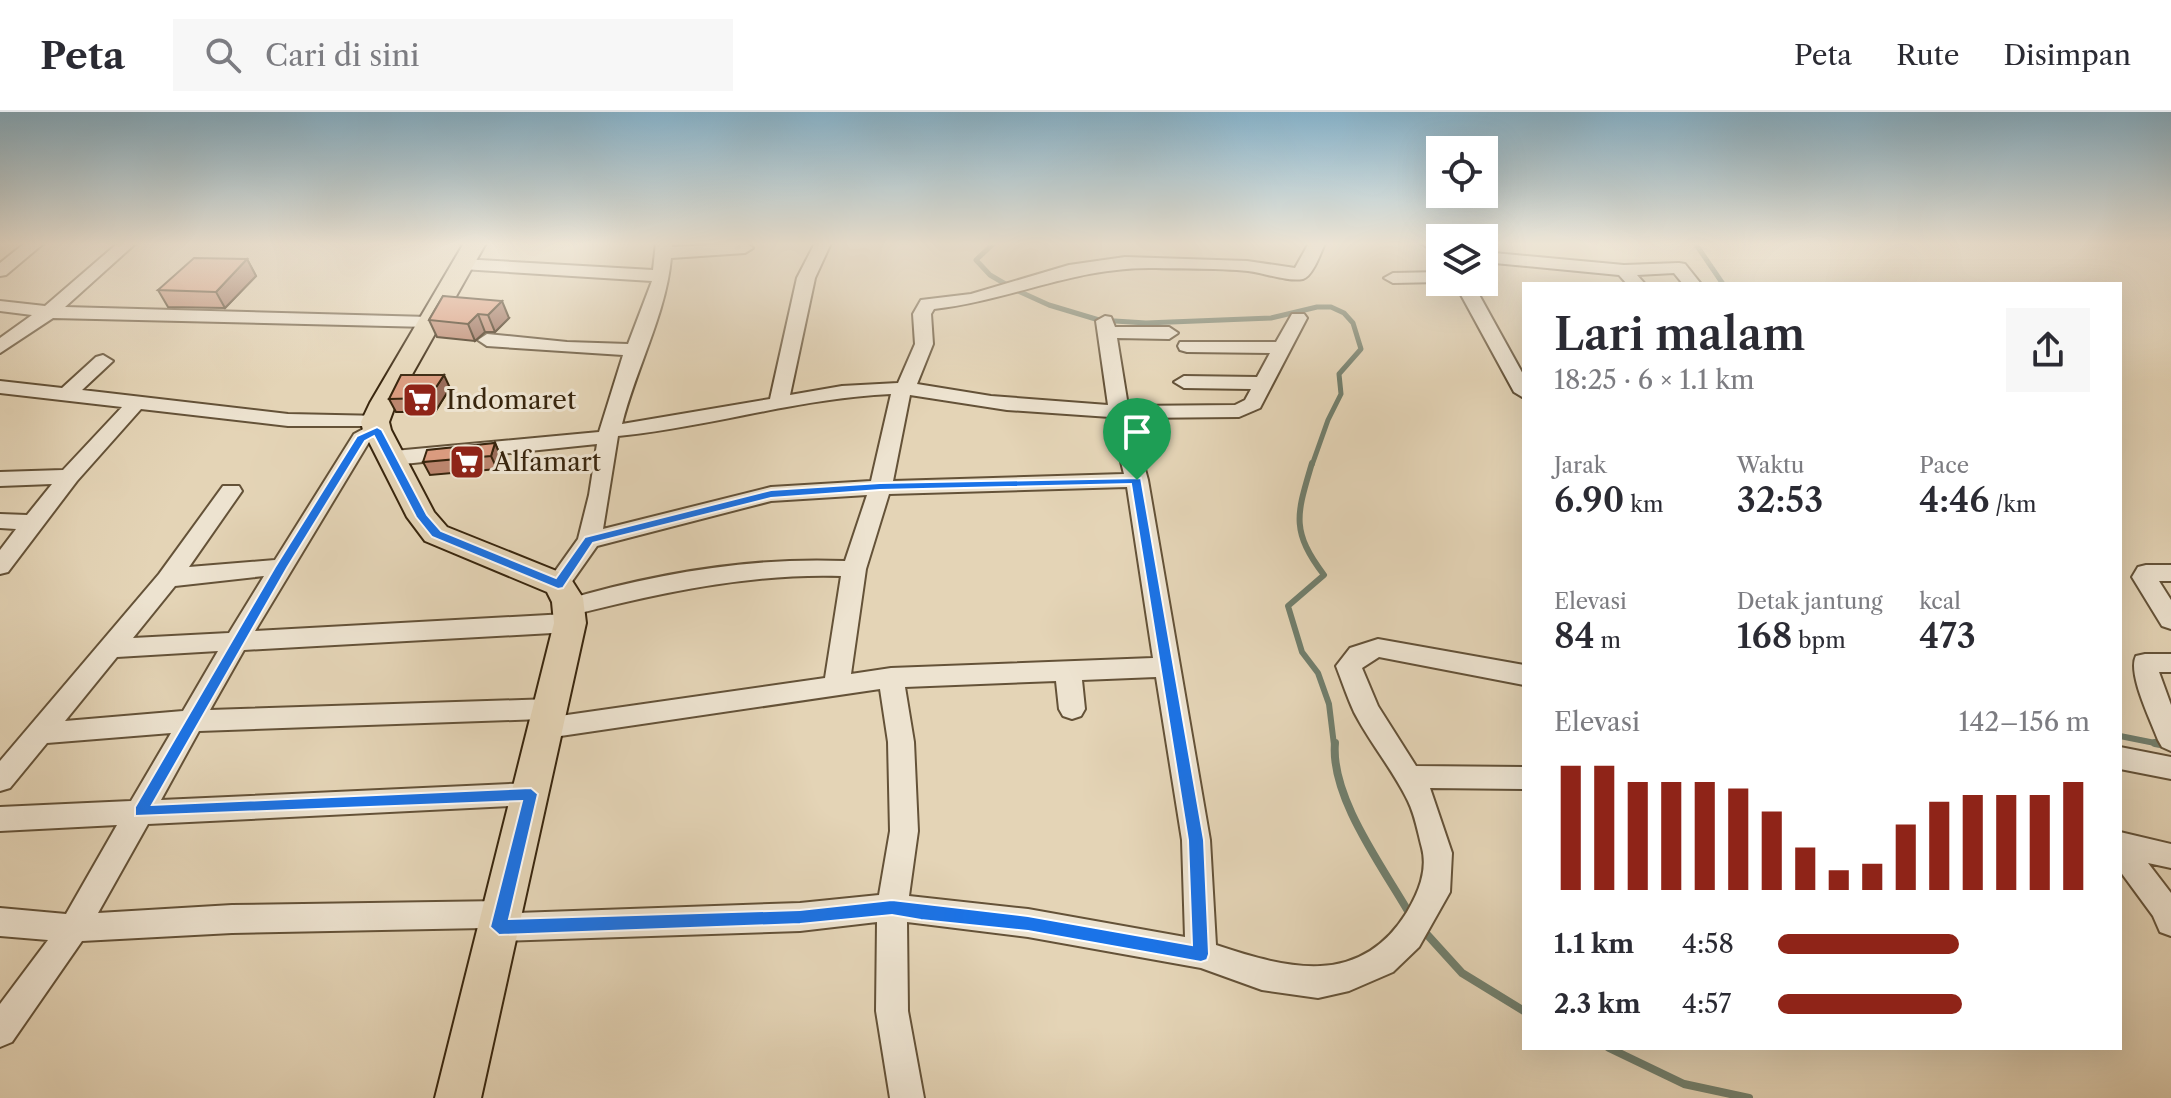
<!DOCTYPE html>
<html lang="id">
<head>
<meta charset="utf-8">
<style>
  :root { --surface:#fff; --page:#f7f7f7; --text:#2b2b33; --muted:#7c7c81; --line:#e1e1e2; --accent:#8f2418 }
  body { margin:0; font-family:"Libre Caslon Text",serif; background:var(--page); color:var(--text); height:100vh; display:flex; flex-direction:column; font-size:30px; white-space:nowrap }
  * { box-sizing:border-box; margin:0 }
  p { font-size:26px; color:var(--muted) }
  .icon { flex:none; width:44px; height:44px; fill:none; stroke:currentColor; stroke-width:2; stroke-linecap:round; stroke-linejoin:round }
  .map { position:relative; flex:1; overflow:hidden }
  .sheet { position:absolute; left:1522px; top:170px; width:600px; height:768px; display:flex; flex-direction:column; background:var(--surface); border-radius:0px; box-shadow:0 8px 32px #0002 }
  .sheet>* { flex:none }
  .controls { position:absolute; left:1426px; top:24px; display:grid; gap:16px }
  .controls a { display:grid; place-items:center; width:72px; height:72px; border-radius:0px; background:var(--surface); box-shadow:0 8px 32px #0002; font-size:40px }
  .pin { position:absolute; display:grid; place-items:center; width:68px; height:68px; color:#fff; margin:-82px -34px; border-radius:50% 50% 50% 0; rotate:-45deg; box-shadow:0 0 8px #0007 }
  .pin .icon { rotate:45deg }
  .round { display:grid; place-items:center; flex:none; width:84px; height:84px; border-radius:0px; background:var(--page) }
  .head { display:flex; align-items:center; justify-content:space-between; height:136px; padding:0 32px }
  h1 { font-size:44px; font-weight:600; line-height:60px }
  .stats { display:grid; grid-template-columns:repeat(3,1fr); gap:12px; height:136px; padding:8px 32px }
  .stats div { display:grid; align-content:center }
  .stats b { font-size:34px; font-weight:600 }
  .stats small { font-size:22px; font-weight:400 }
  .stats p { font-size:22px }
  .chart { height:224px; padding:16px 32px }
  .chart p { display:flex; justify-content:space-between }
  .chart svg { width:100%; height:144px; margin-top:8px; stroke:var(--accent); stroke-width:6 }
  ul { padding:0 32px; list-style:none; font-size:26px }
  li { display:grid; grid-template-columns:128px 96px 1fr; align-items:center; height:60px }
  li i { height:20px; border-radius:10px; background:var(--accent) }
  header { display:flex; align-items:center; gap:48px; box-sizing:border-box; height:112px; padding:0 40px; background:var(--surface); border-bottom:2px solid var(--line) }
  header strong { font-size:38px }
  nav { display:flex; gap:44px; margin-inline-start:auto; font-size:28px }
  .search { width:560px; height:72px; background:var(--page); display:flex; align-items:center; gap:20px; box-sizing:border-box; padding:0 28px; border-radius:0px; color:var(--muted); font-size:30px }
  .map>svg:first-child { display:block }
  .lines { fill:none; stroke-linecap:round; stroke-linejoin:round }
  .stream-far2 { stroke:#717e6c; stroke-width:5 }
  .stream-far1 { stroke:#717e6c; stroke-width:6 }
  .stream { stroke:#717e6c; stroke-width:8 }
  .minor-casing { stroke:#645238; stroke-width:4 }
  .major-casing { stroke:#39260e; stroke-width:4 }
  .minor { fill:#ede3d0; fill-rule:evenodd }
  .major { fill:#e4d4b6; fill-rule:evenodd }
  .wall { fill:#bb856d; stroke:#39260e; stroke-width:2 }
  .shaded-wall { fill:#996c59; stroke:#39260e; stroke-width:2 }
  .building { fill:#da9b7f; stroke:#39260e; stroke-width:2 }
  .route { fill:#1a73e8; stroke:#fff; stroke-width:2; fill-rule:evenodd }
  .labels { text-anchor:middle; stroke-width:6; stroke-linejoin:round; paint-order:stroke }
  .poi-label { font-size:26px; fill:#39260e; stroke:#ede3d0; text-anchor:start }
</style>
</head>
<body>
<header>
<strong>Peta</strong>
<div class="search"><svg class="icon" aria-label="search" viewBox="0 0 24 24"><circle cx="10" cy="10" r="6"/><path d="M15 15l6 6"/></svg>Cari di sini</div>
<nav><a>Peta</a><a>Rute</a><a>Disimpan</a></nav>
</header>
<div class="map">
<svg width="2171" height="986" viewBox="0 0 2171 986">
  <rect width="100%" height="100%" fill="#e4d4b6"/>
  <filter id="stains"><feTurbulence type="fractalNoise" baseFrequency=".0025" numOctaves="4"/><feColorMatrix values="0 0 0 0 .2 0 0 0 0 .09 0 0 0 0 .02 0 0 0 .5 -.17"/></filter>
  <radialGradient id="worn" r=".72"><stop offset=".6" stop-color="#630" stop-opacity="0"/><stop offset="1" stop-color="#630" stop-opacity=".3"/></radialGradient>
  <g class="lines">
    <!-- stream-far2 -->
    <path class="stream-far2" d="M994 131 976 148 990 163 1014 177 1049 193 1099 208 1146 211 1271 206 1317 195H1331L1344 201 1353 211 1361 237 1339 262 1341 282 1328 308 1312 353
      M1695 131 1723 172"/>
    <!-- stream-far1 -->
    <path class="stream-far1" d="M1312 351C1297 402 1290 418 1324 463L1288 494 1302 540 1318 561 1329 592 1334 633
      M2120 624 2165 633"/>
    <!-- stream -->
    <path class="stream" d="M1335 631C1330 686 1385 758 1412 806
      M2155 631 2171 634
      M1422 817 1462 861 1524 899
      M1609 936 1684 972 1749 986"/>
    <defs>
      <path id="minor" d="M25 131H44L6 163 0 164V151Z
        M118 131H136L65 195 429 205 438 210 429 215 53 206 0 241V226L32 203 0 199V189L45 194Z
        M656 131H672V135L746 131 753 136 745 141 671 146C666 202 636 256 622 312L770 287 797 166 815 131H831L815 166 790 283 842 274 898 271 915 232 913 202 921 188 971 182 1069 153 1125 145 1247 149 1295 156 1309 131H1325C1321 140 1313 164 1303 167 1288 170 1264 161 1248 159 1218 156 1187 157 1156 156 1077 154 1012 188 934 197L931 202 933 232 917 272 991 284 1108 293 1096 209 1105 204 1111 205 1115 215H1169L1178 221 1169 227 1117 226 1128 294 1235 293 1245 288 1251 277 1184 276 1174 270 1184 264 1257 265 1270 241 1187 240 1180 238 1178 234 1180 230H1276L1292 202H1304L1307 206 1260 296 1239 305 1131 306 1148 368 1210 728 1216 833C1288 857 1360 876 1407 800 1418 781 1428 759 1422 736 1418 721 1415 703 1408 689 1393 658 1370 631 1354 600 1347 585 1342 569 1336 554L1350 536 1378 527 1524 553V573L1379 545 1362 556 1378 594 1416 654 1524 655V677L1430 676 1452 741 1450 780 1419 835 1393 860 1349 879 1318 886 1262 878 1201 856 1028 825 907 810 908 899 924 986H890L876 899 877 810 800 819 499 829 488 825 484 816 232 821 82 829 12 930 0 935V892L48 828 0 824V796L66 802 117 713 0 719V695L131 689 171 621 47 631 10 676 0 679V649L159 462 223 374H239L242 379 189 455 275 448 354 322 369 314H288L141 297 77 369 8 460 0 462V438L16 417 0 416V402L27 403 52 372 0 374V360L63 358 122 295 0 281V269L62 276 96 245 103 243 113 249 82 278 288 302 383 304 386 308 381 313 387 318 369 330 255 519 566 502 558 495 562 489C652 462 751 445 845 449L867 383 771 389 597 434 566 478H550L546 472 578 427 589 383 597 332 394 353 383 346 394 339 599 320 623 243 487 234 478 228 487 222 567 230 628 232 652 169 462 157 453 152 462 147 653 158ZM891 282 871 369 771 375 603 417 618 324C710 315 799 286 891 282ZM910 283 1007 298 1110 305 1124 362 893 369ZM1127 375 1153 546 891 556 851 562 866 457 889 382ZM264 464 229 521 133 526 175 474ZM841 464 825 566 560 604 564 597 560 590 551 587 210 598 244 538 570 520 579 517 582 511 579 505 572 503C660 481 750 461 841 464ZM218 539 183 599 65 609 117 545ZM1156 565 1182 728 1185 825 1028 797 909 784 918 719 914 630 905 575 1056 569 1059 597 1063 604 1072 607 1081 604 1085 597 1082 568ZM880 577 888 630 890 719 879 783 800 791 517 801 513 792 502 789 232 793 98 801 148 712 531 693 541 690 545 682 541 674 531 671 161 688 199 619 542 607 534 616 538 623 547 626Z
        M1420 131H1440V142Z
        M1484 140 1624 153 1679 151 1685 152 1701 172H1683L1674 161 1637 163 1645 172H1627L1619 163 1484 150Z
        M1440 160V170L1393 171 1384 166 1393 161Z
        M1454 170H1472L1524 264V286L1514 280Z
        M2146 453H2171V469H2159L2171 488V517L2162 514 2132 465 2138 455Z
        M2145 542H2171V560H2159L2171 593V639L2162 635 2158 628C2151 609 2127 561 2136 544Z
        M2120 635 2171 645V667L2120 657Z
        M2120 720 2171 732V756L2148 751 2171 781V824L2160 820 2153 804 2120 759Z"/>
      <path id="major" d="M464 131H486L396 291 389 310 391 318 434 400 447 415 569 464 583 486 586 511 481 986H435L554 511 552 490 547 480 425 429 407 405 363 318 361 310 370 291Z"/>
    </defs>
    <!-- minor casing -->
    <use href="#minor" class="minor-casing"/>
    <!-- major casing -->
    <use href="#major" class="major-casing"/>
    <!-- minor -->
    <use href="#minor" class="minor"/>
    <!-- major -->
    <use href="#major" class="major"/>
  </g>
  <!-- wall -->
  <path class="wall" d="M247 147 256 164 225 196 168 195 158 178Z
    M443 184 509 206 495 220H485L475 229 437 225 429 208Z
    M450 276 435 300H396L389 287Z
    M495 331 501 345 497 357 430 363 423 350Z"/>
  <!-- shaded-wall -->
  <path class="shaded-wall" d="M247 147 256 164 225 196 216 180Z
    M502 189 509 206 495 220 488 203Z
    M478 202 485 220 475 229 468 212Z
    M444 263 450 276 435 300 429 286Z
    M495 331 501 345 497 357 491 344Z"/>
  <!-- building -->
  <path class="building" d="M194 146 247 147 216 180 158 178Z
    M443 184 502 189 488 203 478 202 468 212 429 208Z
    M401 263H444L429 286 389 287Z
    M495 331 491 344 423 350 427 338Z"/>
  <!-- sky -->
  <linearGradient id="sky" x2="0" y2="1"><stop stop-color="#87b6d0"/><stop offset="0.49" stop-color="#f3ecde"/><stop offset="1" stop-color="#f3ecde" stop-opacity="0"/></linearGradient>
  <rect width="2171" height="269" fill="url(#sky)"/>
  <!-- route -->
  <path class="route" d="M377 315 382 318 427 403 441 419 556 466 585 425 771 378 880 371 1141 366 1204 728 1209 842 1207 848 1201 850 1028 819 921 808 892 803 800 812 499 823 490 815 522 689 135 704V695L275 455 357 324ZM374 324 416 405 432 425 558 477 563 476 593 431 771 386 880 378 1131 372 1188 728 1192 833 1028 804 892 788 800 798 509 807 538 682 531 676 152 693 287 456 365 329Z"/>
  <!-- icons -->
  <defs>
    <symbol id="supermarket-square" viewBox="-11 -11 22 22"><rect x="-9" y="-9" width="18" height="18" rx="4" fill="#8f2418" stroke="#ede3d0"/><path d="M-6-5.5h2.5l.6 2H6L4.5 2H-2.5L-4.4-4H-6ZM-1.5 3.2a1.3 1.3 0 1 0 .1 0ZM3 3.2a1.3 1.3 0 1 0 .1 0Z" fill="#fff"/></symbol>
  </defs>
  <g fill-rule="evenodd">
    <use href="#supermarket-square" x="400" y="268" width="40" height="40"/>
    <use href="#supermarket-square" x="447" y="330" width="40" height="40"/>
  </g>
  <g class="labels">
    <!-- poi labels -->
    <g class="poi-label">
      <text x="446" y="297">Indomaret</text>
      <text x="493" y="359">Alfamart</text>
    </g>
  </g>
  <rect width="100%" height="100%" filter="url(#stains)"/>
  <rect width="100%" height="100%" fill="url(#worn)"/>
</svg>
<div class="controls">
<a><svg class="icon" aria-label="locate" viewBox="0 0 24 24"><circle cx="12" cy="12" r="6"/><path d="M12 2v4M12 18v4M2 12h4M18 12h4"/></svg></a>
<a><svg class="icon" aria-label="layers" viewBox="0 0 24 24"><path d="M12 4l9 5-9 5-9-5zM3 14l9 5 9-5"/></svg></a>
</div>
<div class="pin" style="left:1137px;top:368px;background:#1e9e55"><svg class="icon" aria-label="arrive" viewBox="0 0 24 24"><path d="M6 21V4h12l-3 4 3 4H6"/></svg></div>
<section class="sheet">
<div class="head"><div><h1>Lari malam</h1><p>18:25 · 6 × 1.1 km</p></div><a class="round"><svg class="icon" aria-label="share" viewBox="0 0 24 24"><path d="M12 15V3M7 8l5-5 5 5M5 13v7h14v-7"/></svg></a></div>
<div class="stats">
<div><p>Jarak</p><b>6.90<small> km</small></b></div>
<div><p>Waktu</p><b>32:53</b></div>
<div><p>Pace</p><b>4:46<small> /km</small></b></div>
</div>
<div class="stats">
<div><p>Elevasi</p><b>84<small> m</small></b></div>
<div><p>Detak jantung</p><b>168<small> bpm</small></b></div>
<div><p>kcal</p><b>473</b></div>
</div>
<div class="chart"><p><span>Elevasi</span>142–156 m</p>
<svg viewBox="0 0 160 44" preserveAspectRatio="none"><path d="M5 44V6M15 44V6M25 44V11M35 44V11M45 44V11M55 44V13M65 44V20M75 44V31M85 44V38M95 44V36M105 44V24M115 44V17M125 44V15M135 44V15M145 44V15M155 44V11"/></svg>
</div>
<ul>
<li><b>1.1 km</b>4:58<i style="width:58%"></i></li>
<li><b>2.3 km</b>4:57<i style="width:59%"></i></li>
</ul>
</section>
</div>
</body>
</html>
